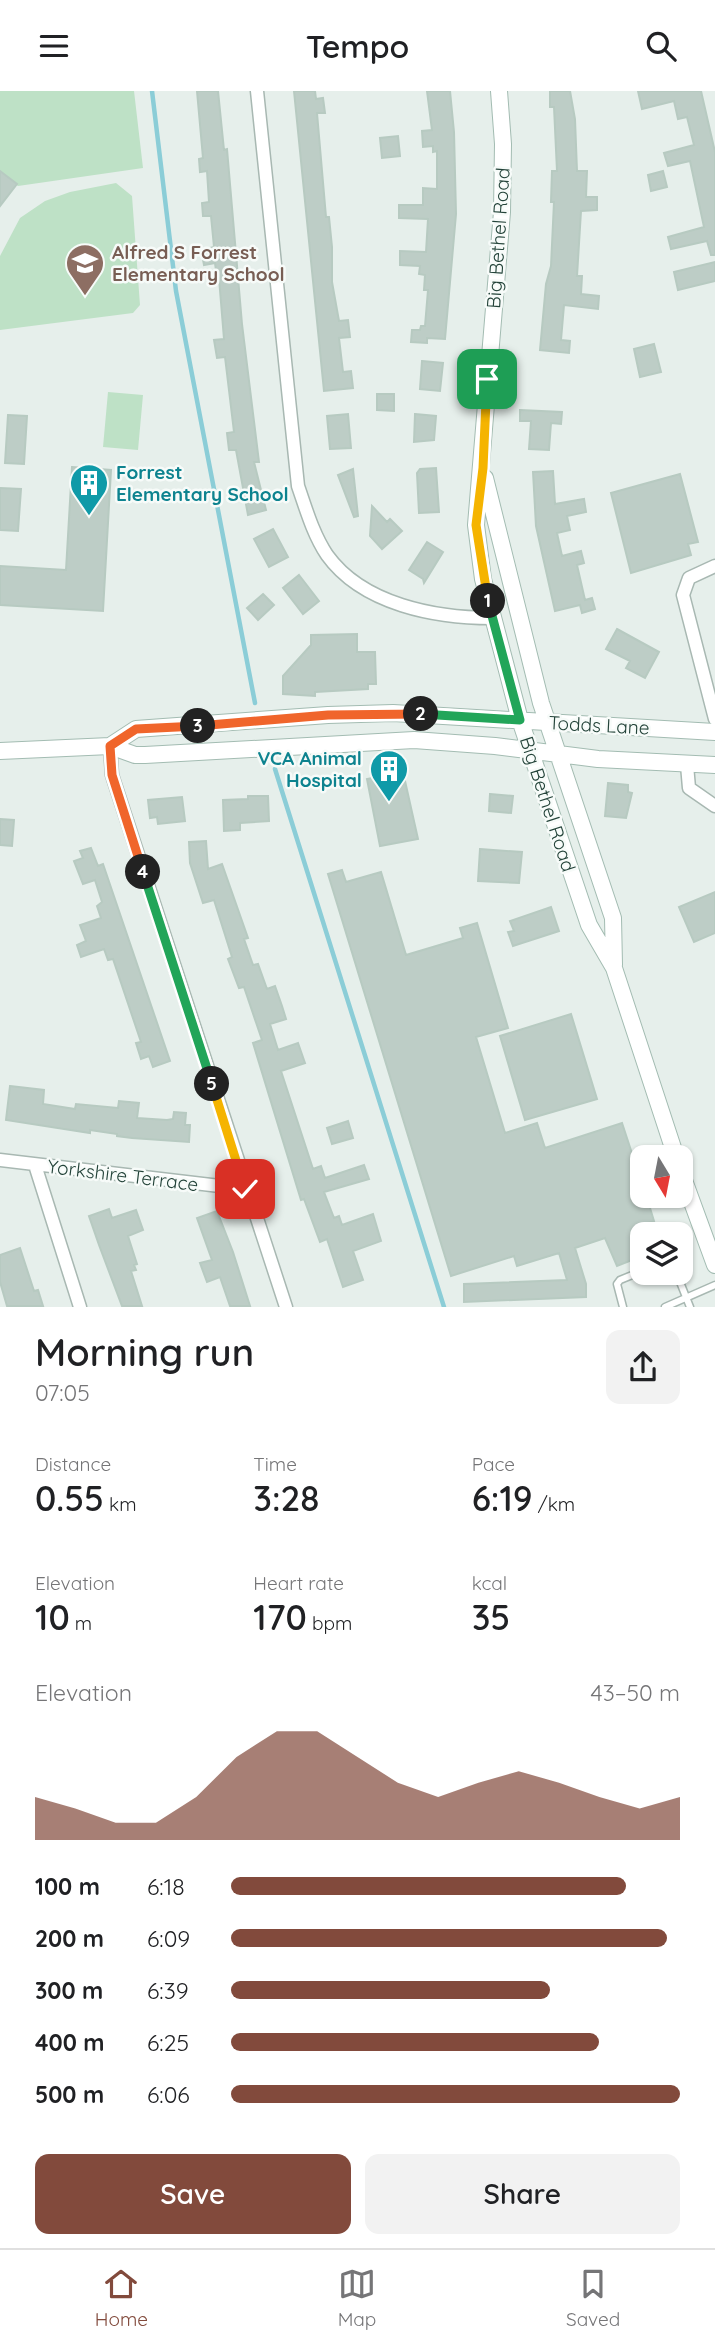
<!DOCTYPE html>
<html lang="en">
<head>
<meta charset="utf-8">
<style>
  :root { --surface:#fff; --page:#f2f2f2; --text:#202124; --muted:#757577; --line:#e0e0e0; --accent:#824a3c }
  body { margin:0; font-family:Quicksand,sans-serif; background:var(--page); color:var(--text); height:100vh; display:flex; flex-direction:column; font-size:26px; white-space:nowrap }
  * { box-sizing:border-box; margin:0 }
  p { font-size:23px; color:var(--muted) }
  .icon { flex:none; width:38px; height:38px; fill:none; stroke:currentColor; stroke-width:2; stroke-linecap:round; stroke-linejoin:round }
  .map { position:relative; height:1216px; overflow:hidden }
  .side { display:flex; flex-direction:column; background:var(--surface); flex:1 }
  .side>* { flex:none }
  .needle { width:46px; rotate:170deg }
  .fabs { position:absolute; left:630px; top:1054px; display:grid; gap:14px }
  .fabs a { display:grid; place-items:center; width:63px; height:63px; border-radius:14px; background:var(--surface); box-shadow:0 2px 5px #0004; font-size:35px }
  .pin { position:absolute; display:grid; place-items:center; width:60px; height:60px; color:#fff; margin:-30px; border-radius:14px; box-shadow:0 4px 10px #0006 }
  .km { position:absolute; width:35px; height:35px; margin:-18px; border-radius:50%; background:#222; color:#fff; font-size:19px; line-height:35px; text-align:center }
  .round { display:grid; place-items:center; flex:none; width:74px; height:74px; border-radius:14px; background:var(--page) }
  .headline { display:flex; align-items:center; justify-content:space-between; height:119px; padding:0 35px }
  h1 { font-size:38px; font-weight:600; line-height:52px }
  .metrics { display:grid; grid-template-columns:repeat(3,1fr); gap:10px; height:119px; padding:7px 35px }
  .metrics div { display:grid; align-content:center }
  .metrics b { font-size:35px; font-weight:600 }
  .metrics small { font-size:19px; font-weight:400 }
  .metrics p { font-size:19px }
  .chart { height:196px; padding:14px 35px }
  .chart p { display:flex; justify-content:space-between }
  .chart svg { width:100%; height:126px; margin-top:7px; fill:var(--accent); opacity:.7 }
  .button { display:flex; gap:14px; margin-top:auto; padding:14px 35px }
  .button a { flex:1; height:80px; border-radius:14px; background:var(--accent); color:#fff; font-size:28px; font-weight:600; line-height:80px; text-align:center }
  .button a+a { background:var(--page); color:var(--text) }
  ul { padding:0 35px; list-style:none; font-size:23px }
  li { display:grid; grid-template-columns:112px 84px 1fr; align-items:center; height:52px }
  li i { height:18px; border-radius:9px; background:var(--accent) }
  header { display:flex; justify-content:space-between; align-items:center; height:91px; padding:0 35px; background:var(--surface); font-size:32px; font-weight:600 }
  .tab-bar { display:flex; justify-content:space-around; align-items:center; height:98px; border-top:2px solid var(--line); background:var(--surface); font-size:19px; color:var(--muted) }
  .tab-bar a { display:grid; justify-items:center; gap:4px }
  .tab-bar .active { color:var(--accent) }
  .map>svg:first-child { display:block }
  .green { fill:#bee1c6 }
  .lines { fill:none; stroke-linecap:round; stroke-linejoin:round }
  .stream { stroke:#8bcdd7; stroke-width:4.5 }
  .building { fill:#bdcdc6; stroke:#b7cac1; stroke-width:2 }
  .service-casing { stroke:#a8b8b2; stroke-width:9 }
  .minor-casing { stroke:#a8b8b2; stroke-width:15 }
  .secondary-casing { stroke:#a3bcb2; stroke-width:18 }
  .service { stroke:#fff; stroke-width:6 }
  .minor { stroke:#fff; stroke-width:12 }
  .secondary { stroke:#fff; stroke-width:16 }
  .split-1-casing { stroke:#fff; stroke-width:14 }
  .split-2-casing { stroke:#fff; stroke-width:14 }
  .split-3-casing { stroke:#fff; stroke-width:14 }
  .split-4-casing { stroke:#fff; stroke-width:14 }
  .split-5-casing { stroke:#fff; stroke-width:14 }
  .split-6-casing { stroke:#fff; stroke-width:14 }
  .split-1 { stroke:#f5b400; stroke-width:9 }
  .split-2 { stroke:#22a559; stroke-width:9 }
  .split-3 { stroke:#f0652b; stroke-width:9 }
  .split-4 { stroke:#f0652b; stroke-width:9 }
  .split-5 { stroke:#22a559; stroke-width:9 }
  .split-6 { stroke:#f5b400; stroke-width:9 }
  .labels { text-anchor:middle; stroke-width:5; stroke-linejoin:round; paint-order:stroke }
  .street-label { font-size:19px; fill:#234339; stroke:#f7fbf9 }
  .education-label { font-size:19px; font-weight:bold; fill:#785e54; stroke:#f7fbf9; text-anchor:start }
  .culture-label { font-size:19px; font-weight:bold; fill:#0d838f; stroke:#f7fbf9; text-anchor:start }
</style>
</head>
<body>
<header><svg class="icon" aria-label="menu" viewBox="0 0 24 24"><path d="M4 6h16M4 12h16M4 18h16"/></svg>Tempo<svg class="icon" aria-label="search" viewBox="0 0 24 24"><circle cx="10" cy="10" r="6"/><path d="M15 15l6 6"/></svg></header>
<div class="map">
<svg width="715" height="1216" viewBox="0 0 715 1216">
  <rect width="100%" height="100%" fill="#e6efeb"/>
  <!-- green -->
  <path class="green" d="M0 0H134L143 77 18 95 0 82Z
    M116 92 132 105 140 214 133 222 0 239V165L20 127 45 110 70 101Z
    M108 301 143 304 138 359 103 356Z"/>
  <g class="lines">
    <!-- stream -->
    <path class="stream" d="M152 0 176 200 255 612
      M275 678 444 1216"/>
  </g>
  <!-- building -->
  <path class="building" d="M197 0H218L224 59 227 58 242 233 259 371H254L266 419 248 424 236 359H229L227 342 234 341 225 266 217 267 214 249 224 248 219 187H217L215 172 204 174 202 163 211 162 210 157 214 156 211 125H203L202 112 209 111 207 80 200 81 199 68 203 67Z
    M294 0H315L316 8 323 7 325 22H317L326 126H329L332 156V191L339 230 348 229 350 246 339 247 343 281 351 280 353 297 324 300Z
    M427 0H450L454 41 456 123 445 248 427 247V252L411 251 412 239H420L421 235H425L428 199H424L425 184 419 183 420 175 400 174V160L426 161 428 128 399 127V114H423V97L437 98V60L433 61V55L423 56 422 40 432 39Z
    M550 0H570L575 28 577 80H587L586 106H597V119L581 120 577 185H582L581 203 599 205 598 218 564 214 561 249 570 250 569 262 540 259 546 193 551 175 554 111H551L552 80H557L554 16H550Z
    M638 0H701L715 61V164H711L707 150 671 158 668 146 704 136 690 70 668 75 664 62 694 54 687 26 678 28 674 10 642 18Z
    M398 45 400 65 382 67 380 47Z
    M0 80 17 93 0 115Z
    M663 80 667 96 651 100 648 84Z
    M715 171V190L678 199 674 181Z
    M654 253 661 281 640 286 634 258Z
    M422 270 443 272 440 300 420 298Z
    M377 303H394V320L377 319Z
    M520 319 562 321 561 333 551 332 549 359 529 358 531 330H520Z
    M348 323 351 357 330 358 327 325Z
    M415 323 436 325 434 349 414 351Z
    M8 324 27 325 24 373 5 372Z
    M72 376 111 379 103 520 0 514V475L66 479Z
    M436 377 439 421 419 422 417 382 420 378Z
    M353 378 358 425 354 426 338 384Z
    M553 380 555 413 584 408 586 421 567 425 570 439 557 442 562 465 581 460 584 472 577 474 585 509 592 507 595 518 582 522 580 514 555 520 536 435 533 381Z
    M680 383 698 451 688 453 691 464 631 482 611 402Z
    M0 397 21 398 18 440 0 439Z
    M372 415 387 431 390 428 402 440 382 458 370 445Z
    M273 438 288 466 269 476 254 448Z
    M427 451 443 461 424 492 423 488 409 479Z
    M299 484 319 510 303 523 283 497Z
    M263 503 274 514 258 529 247 517Z
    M617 538 659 561 645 587 626 577 630 570 606 558Z
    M357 543V561H375L376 593H368V598L315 601V605L283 603V585L311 554V544Z
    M403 681 418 748 380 755 367 688Z
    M608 692 628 694V701L632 702 626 727 605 725Z
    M490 703 513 705 511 722 489 720Z
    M248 705H268L269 730 240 732V739L224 740 223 709 248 708Z
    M182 706 185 730 158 733 157 726 150 727 148 709Z
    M0 728 14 729 12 755 0 754Z
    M206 750 208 778 222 773 248 847 244 848 253 874 258 873 267 898 275 895 282 915 286 928 270 933 278 959 298 952 305 972 281 980 313 1078 321 1075 325 1087 364 1074 369 1088 324 1101 334 1127 339 1125 342 1134 373 1123 381 1150 353 1160 363 1189 343 1196 327 1148 320 1151 304 1108 301 1109 253 952 262 949 244 896 239 897 228 868 232 866 214 809 203 812 190 772 189 751Z
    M91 757 98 775 103 773 170 970 153 976 149 965 141 968 136 952 141 951 113 868 108 869 104 858 81 866 77 854 86 850 80 834 101 827 97 815 102 811 95 789 83 793 74 770 83 767 80 760Z
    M480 758 522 761 519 792 478 790Z
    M342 779 346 791 381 781 406 864 463 847 460 837 477 832 508 937 476 946 505 1042 537 1032 545 1057 622 1032 642 1093V1104H646L654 1130 636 1136 642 1152V1165L617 1175 605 1147 575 1157 586 1193V1206L464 1211V1193L567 1189 559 1162 517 1175 514 1165 451 1185 328 783Z
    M715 801V842L694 851 679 816Z
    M551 816 559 840 513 855 508 841 514 840 510 830Z
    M571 923 597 1008 525 1029 500 945Z
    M10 995 44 999 43 1013 75 1018 76 1013 118 1017 119 1010 139 1012 137 1027 167 1029 173 1028 174 1021 186 1022 185 1034H190L189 1051 132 1047 117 1045V1043L90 1039V1042L6 1029Z
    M348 1030 353 1047 332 1053 327 1037Z
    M109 1118 112 1127 136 1119 143 1139 128 1145 137 1173 134 1174 136 1179 131 1180 142 1215H122L99 1154 89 1125Z
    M217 1120 233 1161 250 1215H230L220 1186 207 1191 200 1172 212 1169 197 1127Z
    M20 1157 34 1200 38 1199 43 1215H7L0 1191V1164Z"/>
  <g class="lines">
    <defs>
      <path id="service" d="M676 1181 690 1216
        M623 1216 617 1193 620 1189 642 1180
        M665 1216 715 1194"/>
      <path id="minor" d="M257 0 298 395C306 418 313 443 327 464 363 514 436 527 492 527
        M715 475 689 487 683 504 715 628
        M110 655 112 684 286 1216
        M687 674 689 697 715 715
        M0 1069 245 1098
        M35 1074 80 1216"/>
      <path id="secondary" d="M499 0 503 53 502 121 476 434 483 488 520 629 589 834 614 877 676 1066
        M485 387 541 612 613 827 614 874
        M110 655 136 638 328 624 393 622 715 641
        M0 660 110 655 135 664H145L414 649 495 655 598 668 715 674
        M681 1081 715 1174"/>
    </defs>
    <!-- service casing -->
    <use href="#service" class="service-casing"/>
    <!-- minor casing -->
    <use href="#minor" class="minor-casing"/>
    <!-- secondary casing -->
    <use href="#secondary" class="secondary-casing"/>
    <!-- service -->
    <use href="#service" class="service"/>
    <!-- minor -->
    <use href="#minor" class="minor"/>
    <!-- secondary -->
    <use href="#secondary" class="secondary"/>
  </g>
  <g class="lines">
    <defs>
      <path id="split-1" d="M487 288 483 377 476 434 488 510"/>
      <path id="split-2" d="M421 623 520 629 488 510"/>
      <path id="split-3" d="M198 635 328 624 421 623"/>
      <path id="split-4" d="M143 781 112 684 110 655 136 638 198 635"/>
      <path id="split-5" d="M143 781 212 993"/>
      <path id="split-6" d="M212 993 245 1098"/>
    </defs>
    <!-- split-1 casing -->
    <use href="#split-1" class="split-1-casing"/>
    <!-- split-2 casing -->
    <use href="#split-2" class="split-2-casing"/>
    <!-- split-3 casing -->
    <use href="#split-3" class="split-3-casing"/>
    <!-- split-4 casing -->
    <use href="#split-4" class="split-4-casing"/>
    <!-- split-5 casing -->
    <use href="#split-5" class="split-5-casing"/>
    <!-- split-6 casing -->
    <use href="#split-6" class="split-6-casing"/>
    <!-- split-1 -->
    <use href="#split-1" class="split-1"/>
    <!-- split-2 -->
    <use href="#split-2" class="split-2"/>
    <!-- split-3 -->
    <use href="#split-3" class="split-3"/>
    <!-- split-4 -->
    <use href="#split-4" class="split-4"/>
    <!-- split-5 -->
    <use href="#split-5" class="split-5"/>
    <!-- split-6 -->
    <use href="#split-6" class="split-6"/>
  </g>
  <!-- icons -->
  <defs>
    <symbol id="school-pin" viewBox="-11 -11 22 30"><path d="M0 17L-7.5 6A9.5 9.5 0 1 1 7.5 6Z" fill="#8d6e63" stroke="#f7fbf9"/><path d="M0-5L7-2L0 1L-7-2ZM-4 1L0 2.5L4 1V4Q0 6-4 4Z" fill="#fff"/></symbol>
    <symbol id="building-pin" viewBox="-11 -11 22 30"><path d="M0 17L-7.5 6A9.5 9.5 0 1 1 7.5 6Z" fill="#0f9aa8" stroke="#f7fbf9"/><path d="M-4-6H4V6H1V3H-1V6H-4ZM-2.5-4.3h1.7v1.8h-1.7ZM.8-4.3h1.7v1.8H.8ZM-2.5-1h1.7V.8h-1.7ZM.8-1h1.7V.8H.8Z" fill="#fff"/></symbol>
  </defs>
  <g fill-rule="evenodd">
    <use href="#school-pin" x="63" y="150" width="44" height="60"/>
    <use href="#building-pin" x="67" y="370" width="44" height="60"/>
    <use href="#building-pin" x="367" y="656" width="44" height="60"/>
  </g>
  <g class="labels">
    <!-- street labels -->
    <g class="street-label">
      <text transform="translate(498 147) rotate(-86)" y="7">Big Bethel Road</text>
      <text transform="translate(599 634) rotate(3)" y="7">Todds Lane</text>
      <text transform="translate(548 713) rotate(72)" y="7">Big Bethel Road</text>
      <text transform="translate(123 1084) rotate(7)" y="7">Yorkshire Terrace</text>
    </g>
    <!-- education labels -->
    <g class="education-label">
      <text x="112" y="168">Alfred S Forrest<tspan x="112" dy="22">Elementary School</tspan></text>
    </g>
    <!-- culture labels -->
    <g class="culture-label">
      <text x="116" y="388">Forrest<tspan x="116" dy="22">Elementary School</tspan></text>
      <text x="362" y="674" text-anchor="end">VCA Animal<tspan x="362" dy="22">Hospital</tspan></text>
    </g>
  </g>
</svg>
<div class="fabs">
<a><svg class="needle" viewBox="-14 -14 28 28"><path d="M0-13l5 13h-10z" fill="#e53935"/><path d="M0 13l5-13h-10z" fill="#757577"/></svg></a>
<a><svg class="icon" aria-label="layers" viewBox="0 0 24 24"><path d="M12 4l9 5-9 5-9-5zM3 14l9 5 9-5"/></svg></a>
</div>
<div class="pin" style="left:487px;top:288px;background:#1e9e55"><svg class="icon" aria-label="arrive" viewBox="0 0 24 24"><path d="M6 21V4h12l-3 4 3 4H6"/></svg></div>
<div class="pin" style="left:245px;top:1098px;background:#d93025"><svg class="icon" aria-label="check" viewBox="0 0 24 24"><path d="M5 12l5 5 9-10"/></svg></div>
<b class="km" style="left:488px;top:510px">1</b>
<b class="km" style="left:421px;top:623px">2</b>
<b class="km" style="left:198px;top:635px">3</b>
<b class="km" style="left:143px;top:781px">4</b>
<b class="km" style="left:212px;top:993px">5</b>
</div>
<section class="side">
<div class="headline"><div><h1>Morning run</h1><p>07:05</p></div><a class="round"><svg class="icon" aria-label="share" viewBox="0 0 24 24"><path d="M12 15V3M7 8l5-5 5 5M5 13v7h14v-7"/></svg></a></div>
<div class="metrics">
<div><p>Distance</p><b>0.55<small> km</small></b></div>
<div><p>Time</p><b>3:28</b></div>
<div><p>Pace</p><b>6:19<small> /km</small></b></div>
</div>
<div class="metrics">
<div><p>Elevation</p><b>10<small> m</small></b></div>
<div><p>Heart rate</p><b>170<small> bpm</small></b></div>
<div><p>kcal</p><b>35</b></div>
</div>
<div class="chart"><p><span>Elevation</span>43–50 m</p>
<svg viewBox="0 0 160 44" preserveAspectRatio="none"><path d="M0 44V29L10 33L20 38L30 38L40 29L50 15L60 6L70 6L80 15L90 24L100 29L110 24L120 20L130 24L140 29L150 33L160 29V44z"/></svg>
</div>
<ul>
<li><b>100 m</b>6:18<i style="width:88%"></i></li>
<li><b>200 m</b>6:09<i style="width:97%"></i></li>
<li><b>300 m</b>6:39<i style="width:71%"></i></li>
<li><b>400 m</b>6:25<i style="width:82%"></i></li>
<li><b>500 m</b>6:06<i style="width:100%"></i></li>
</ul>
<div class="button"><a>Save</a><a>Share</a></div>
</section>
<nav class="tab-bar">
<a class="active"><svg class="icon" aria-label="home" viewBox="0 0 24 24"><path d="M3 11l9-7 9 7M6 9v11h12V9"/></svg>Home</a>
<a><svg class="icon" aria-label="map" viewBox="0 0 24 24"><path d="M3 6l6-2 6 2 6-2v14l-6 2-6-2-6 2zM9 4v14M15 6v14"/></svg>Map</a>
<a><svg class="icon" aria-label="saved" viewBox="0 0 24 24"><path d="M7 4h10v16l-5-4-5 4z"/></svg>Saved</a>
</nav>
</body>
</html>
